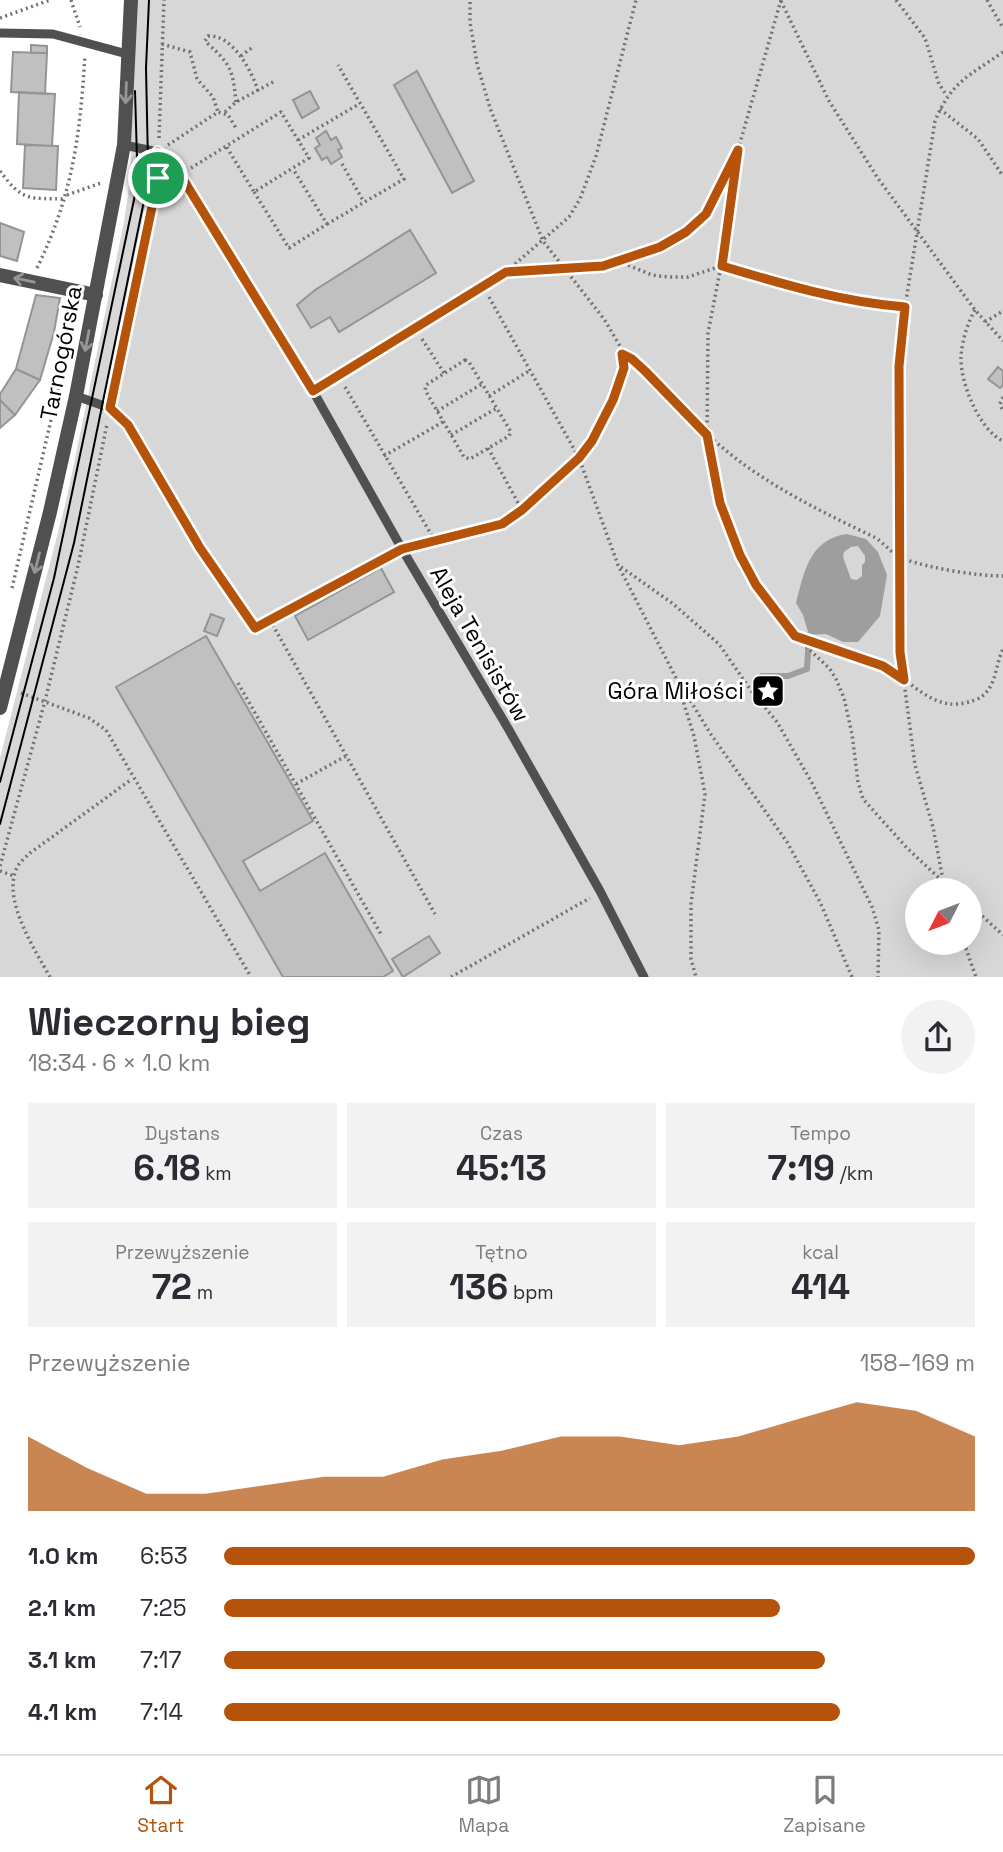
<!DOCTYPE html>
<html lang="pl">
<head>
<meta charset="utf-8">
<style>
  :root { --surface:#fff; --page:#f2f2f3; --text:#2b2b33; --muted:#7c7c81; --line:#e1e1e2; --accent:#b45309 }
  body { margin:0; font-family:"Space Grotesk",sans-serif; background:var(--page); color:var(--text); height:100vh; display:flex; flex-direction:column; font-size:26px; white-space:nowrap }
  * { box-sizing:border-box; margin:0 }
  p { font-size:23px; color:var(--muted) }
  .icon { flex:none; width:38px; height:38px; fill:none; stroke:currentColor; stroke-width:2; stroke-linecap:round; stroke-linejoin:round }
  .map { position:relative; height:977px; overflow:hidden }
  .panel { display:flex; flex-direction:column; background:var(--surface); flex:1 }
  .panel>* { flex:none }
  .needle { width:46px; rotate:228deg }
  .fabs { position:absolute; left:905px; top:878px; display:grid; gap:14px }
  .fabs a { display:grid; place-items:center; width:77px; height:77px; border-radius:50%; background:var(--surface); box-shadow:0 7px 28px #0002; font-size:35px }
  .pin { position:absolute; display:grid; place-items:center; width:60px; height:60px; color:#fff; margin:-30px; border:4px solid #fff; border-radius:50%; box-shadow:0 2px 7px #0007 }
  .round { display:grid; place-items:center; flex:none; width:74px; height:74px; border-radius:37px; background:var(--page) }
  .headline { display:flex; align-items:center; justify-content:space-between; height:119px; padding:0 28px }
  h1 { font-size:38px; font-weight:600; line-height:52px }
  .stats { display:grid; grid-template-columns:repeat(3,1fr); gap:10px; height:119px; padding:7px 28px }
  .stats div { display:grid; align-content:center; border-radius:0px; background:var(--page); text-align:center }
  .stats b { font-size:35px; font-weight:600 }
  .stats small { font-size:19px; font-weight:400 }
  .stats p { font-size:19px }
  .chart { height:196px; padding:14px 28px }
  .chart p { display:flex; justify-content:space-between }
  .chart svg { width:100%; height:126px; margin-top:7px; fill:var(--accent); opacity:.7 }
  ul { padding:0 28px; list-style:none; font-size:23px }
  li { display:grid; grid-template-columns:112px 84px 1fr; align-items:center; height:52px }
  li i { height:18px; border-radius:9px; background:var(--accent) }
  .tab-bar { display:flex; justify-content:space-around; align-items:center; height:98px; border-top:2px solid var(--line); background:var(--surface); font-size:19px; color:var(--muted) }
  .tab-bar a { display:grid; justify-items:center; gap:4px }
  .tab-bar .selected { color:var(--accent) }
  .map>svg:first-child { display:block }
  .green { fill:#d7d7d7; fill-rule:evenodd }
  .water { fill:#9e9e9e; fill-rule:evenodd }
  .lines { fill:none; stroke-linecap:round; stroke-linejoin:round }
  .stream { stroke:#9e9e9e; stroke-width:6 }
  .building { fill:#c0c0c0; stroke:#949494; stroke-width:2 }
  .path { stroke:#727272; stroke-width:3.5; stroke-dasharray:2 3.5; stroke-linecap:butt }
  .service { stroke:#505050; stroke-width:9 }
  .minor { stroke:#505050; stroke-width:14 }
  .tram { stroke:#000; stroke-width:2 }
  .oneway { stroke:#969696 }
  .route-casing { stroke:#fff; stroke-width:14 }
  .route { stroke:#b45309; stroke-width:9 }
  .labels { text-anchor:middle; stroke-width:6; stroke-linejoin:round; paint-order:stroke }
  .street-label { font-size:23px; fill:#000; stroke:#fff }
  .poi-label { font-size:23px; fill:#000; stroke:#fff; text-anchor:end }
</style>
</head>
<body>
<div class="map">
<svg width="1003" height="977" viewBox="0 0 1003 977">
  <rect width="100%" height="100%" fill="#fff"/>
  <!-- green -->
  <path class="green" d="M136 0H1003V977H0V758L67 497 124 222 130 181ZM917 891H970V943H917Z"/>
  <!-- water -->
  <path class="water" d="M847 534 866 539 878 552 887 575 880 616 858 642H843L826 634 809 635 803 615 796 603C804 573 809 539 847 534ZM858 546 865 556V562L862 565V576L857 580 851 579 843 557 844 552 851 547Z"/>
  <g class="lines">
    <!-- stream -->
    <path class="stream" d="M762 676H788L807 669 809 635"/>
  </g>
  <!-- building -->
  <path class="building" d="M31 45 47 46V53H31Z
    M13 52 47 53 45 94 11 92Z
    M417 71 474 181 452 193 394 85Z
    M310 91 319 108 302 118 293 100Z
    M19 92 55 94 52 146 17 144Z
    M326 131 331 140 336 137 342 148 338 150 342 157 331 164 327 157 322 160 315 148 320 145 316 138Z
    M25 145 58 146 56 190 23 188Z
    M0 223 24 232 17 261 0 256Z
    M410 230 436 273 339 332 330 317 311 328 297 305 315 290Z
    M36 295 60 298 54 332 40 380 16 369Z
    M998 367 1003 371V385L1000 388 988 379Z
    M16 369 40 380 15 415 0 400V394Z
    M0 400 15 415 0 428Z
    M381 568 394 592 308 640 295 616Z
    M211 614 224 619 217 636 204 631Z
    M206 636 313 821 243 861 260 891 325 853 393 971 383 977H283L116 687Z
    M429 936 440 953 403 977 392 959Z"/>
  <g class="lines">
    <!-- path -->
    <path class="path" d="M71 0 80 27
      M781 0 738 150 721 266 708 333 707 435 712 470 720 503 740 555 756 585 795 636 830 669 836 679 844 698 852 734 858 782 863 799 907 848 953 891
      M896 0 925 38 939 84 947 96
      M987 0 1003 28
      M781 1 829 101 877 177 975 310 1003 341
      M0 18 50 0
      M162 44 190 52 197 79 213 97 218 112
      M241 56 254 46
      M236 102C233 71 231 64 207 43L205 41 208 36C232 34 252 71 258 91
      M940 109 978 139 1003 176
      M225 112 236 102 275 81
      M159 138 164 0
      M298 140 359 104
      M168 145 218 112 228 115 236 128
      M342 164 364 202
      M191 168 281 112 309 158 254 192 226 146
      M0 171C23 202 28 198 66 199
      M254 192 289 248 327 224 293 169
      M67 195 101 183
      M327 224 404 179 338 65
      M618 261 652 275 668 277H688L721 266 833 296 869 304 905 307
      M515 264 569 217 580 199 596 156 636 0
      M37 268C73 194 80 136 85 55
      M518 271 603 266 660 247 686 232 706 214 736 154
      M489 297 579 458 618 565 676 678 694 736 705 794 691 904V959L696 977
      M975 310C967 324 962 341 961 357 960 382 979 430 1003 441
      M985 322 1003 311
      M422 339 444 373
      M622 354C654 370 680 410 707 434 756 480 814 508 874 537 885 543 892 555 904 559 929 568 976 576 1003 576
      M465 360 469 362 511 432 509 436 470 459 464 457 425 390 426 385Z
      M345 387 435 541
      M113 396 158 170
      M489 396 529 371
      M1003 397 1000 404 1003 411
      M437 411 482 384
      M451 435 497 408
      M488 448 522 510
      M384 456 443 422
      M417 546 502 524 522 510 579 458 592 441 613 400 624 367 620 346 604 319 543 241 490 108 477 64 470 22V0
      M208 559 255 628 390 555
      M621 567 672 603 719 644 752 692 777 722 812 783 872 907 879 930 878 977
      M12 588 61 377
      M270 620 435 914
      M796 636C824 647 856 652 884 666 905 677 925 701 950 704 958 705 974 702 981 697 997 686 995 665 1003 649
      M679 682 710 733 787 842 820 902 852 977
      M238 683 382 936
      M21 693 89 718 106 730 251 977
      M296 784 346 756
      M0 866 45 701 78 566 107 424
      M0 871 14 876
      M945 891 933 827 915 765 900 652 899 366 905 307 935 121C952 81 969 76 1003 52
      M970 905 1003 935
      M964 943 976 977
      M50 977C35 950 3 901 16 870 18 863 25 858 30 853L132 779
      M451 977 590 898"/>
    <!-- service -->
    <path class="service" d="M0 33 53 34 127 54
      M124 145 158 152 175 166 209 221 313 391 402 549 509 730 600 891 644 977
      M313 391 506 272
      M76 396 110 408 128 425 200 548"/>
    <!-- minor -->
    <path class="minor" d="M0 275 96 295
      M0 708 50 512 76 396 124 145 131 0"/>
    <!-- tram -->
    <path class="tram" d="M0 782 54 578 135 195 137 159 135 91
      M0 824 74 543 145 196 148 163 146 68 149 0"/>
  </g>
  <!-- one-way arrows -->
  <defs><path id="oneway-shaft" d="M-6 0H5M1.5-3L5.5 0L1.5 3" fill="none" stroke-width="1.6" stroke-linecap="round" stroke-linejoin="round" transform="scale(1.75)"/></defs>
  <g class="oneway">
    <use href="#oneway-shaft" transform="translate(126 93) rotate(92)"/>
    <use href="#oneway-shaft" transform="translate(24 280) rotate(-168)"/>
    <use href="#oneway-shaft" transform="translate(87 341) rotate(101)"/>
    <use href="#oneway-shaft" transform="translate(37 563) rotate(104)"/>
  </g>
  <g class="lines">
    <defs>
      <path id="route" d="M738 150 722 266C782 284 842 302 905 307L899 366 900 652 904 680 883 666 795 636 756 585 740 555 720 503 707 435 645 371 632 359 622 354 624 368 613 400 592 441 579 458 522 510 502 524 402 549 255 628 200 548 128 425 110 408 158 178V152L175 166 313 391 506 272 603 266 660 247 686 232 706 214Z"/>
    </defs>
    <!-- route casing -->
    <use href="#route" class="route-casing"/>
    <!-- route -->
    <use href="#route" class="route"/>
  </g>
  <!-- icons -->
  <defs>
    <symbol id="sight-square" viewBox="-11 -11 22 22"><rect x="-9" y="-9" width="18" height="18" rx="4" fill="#000" stroke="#fff"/><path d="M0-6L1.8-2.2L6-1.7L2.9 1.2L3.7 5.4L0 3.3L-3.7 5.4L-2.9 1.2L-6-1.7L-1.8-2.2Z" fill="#fff"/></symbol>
  </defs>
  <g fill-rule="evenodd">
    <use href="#sight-square" x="749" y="672" width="38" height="38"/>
  </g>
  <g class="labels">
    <!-- street labels -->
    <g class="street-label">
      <text transform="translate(61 353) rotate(-79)" y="8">Tarnogórska</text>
      <text transform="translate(480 644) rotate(60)" y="8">Aleja Tenisistów</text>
    </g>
    <!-- poi labels -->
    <g class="poi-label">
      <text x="744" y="699">Góra Miłości</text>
    </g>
  </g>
</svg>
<div class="fabs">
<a><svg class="needle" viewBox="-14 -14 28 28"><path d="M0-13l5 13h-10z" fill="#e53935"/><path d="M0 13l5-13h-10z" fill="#7c7c81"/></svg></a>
</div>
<div class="pin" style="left:158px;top:178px;background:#1e9e55"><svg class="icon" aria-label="arrive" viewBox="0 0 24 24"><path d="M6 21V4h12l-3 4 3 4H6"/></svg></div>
</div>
<section class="panel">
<div class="headline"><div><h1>Wieczorny bieg</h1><p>18:34 · 6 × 1.0 km</p></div><a class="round"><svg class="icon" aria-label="share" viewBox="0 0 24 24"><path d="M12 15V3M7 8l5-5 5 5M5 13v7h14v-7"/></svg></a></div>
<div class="stats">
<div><p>Dystans</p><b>6.18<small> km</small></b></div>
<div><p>Czas</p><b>45:13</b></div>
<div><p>Tempo</p><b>7:19<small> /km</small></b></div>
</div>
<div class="stats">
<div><p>Przewyższenie</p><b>72<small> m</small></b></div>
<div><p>Tętno</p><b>136<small> bpm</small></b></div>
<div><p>kcal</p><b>414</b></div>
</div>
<div class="chart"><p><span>Przewyższenie</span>158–169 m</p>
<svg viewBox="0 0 160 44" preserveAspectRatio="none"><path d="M0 44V18L10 29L20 38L30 38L40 35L50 32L60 32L70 26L80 23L90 18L100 18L110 21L120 18L130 12L140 6L150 9L160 18V44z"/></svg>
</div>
<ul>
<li><b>1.0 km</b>6:53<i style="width:100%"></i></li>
<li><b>2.1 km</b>7:25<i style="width:74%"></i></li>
<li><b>3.1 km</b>7:17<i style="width:80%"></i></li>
<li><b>4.1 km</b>7:14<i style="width:82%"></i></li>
</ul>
</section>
<nav class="tab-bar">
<a class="selected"><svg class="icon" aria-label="home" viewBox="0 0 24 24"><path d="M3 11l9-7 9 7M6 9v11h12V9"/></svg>Start</a>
<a><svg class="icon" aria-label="map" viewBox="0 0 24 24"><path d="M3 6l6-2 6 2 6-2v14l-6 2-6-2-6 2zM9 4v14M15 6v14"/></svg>Mapa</a>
<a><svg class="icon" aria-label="saved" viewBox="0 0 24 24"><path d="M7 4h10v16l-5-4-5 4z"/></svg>Zapisane</a>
</nav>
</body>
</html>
